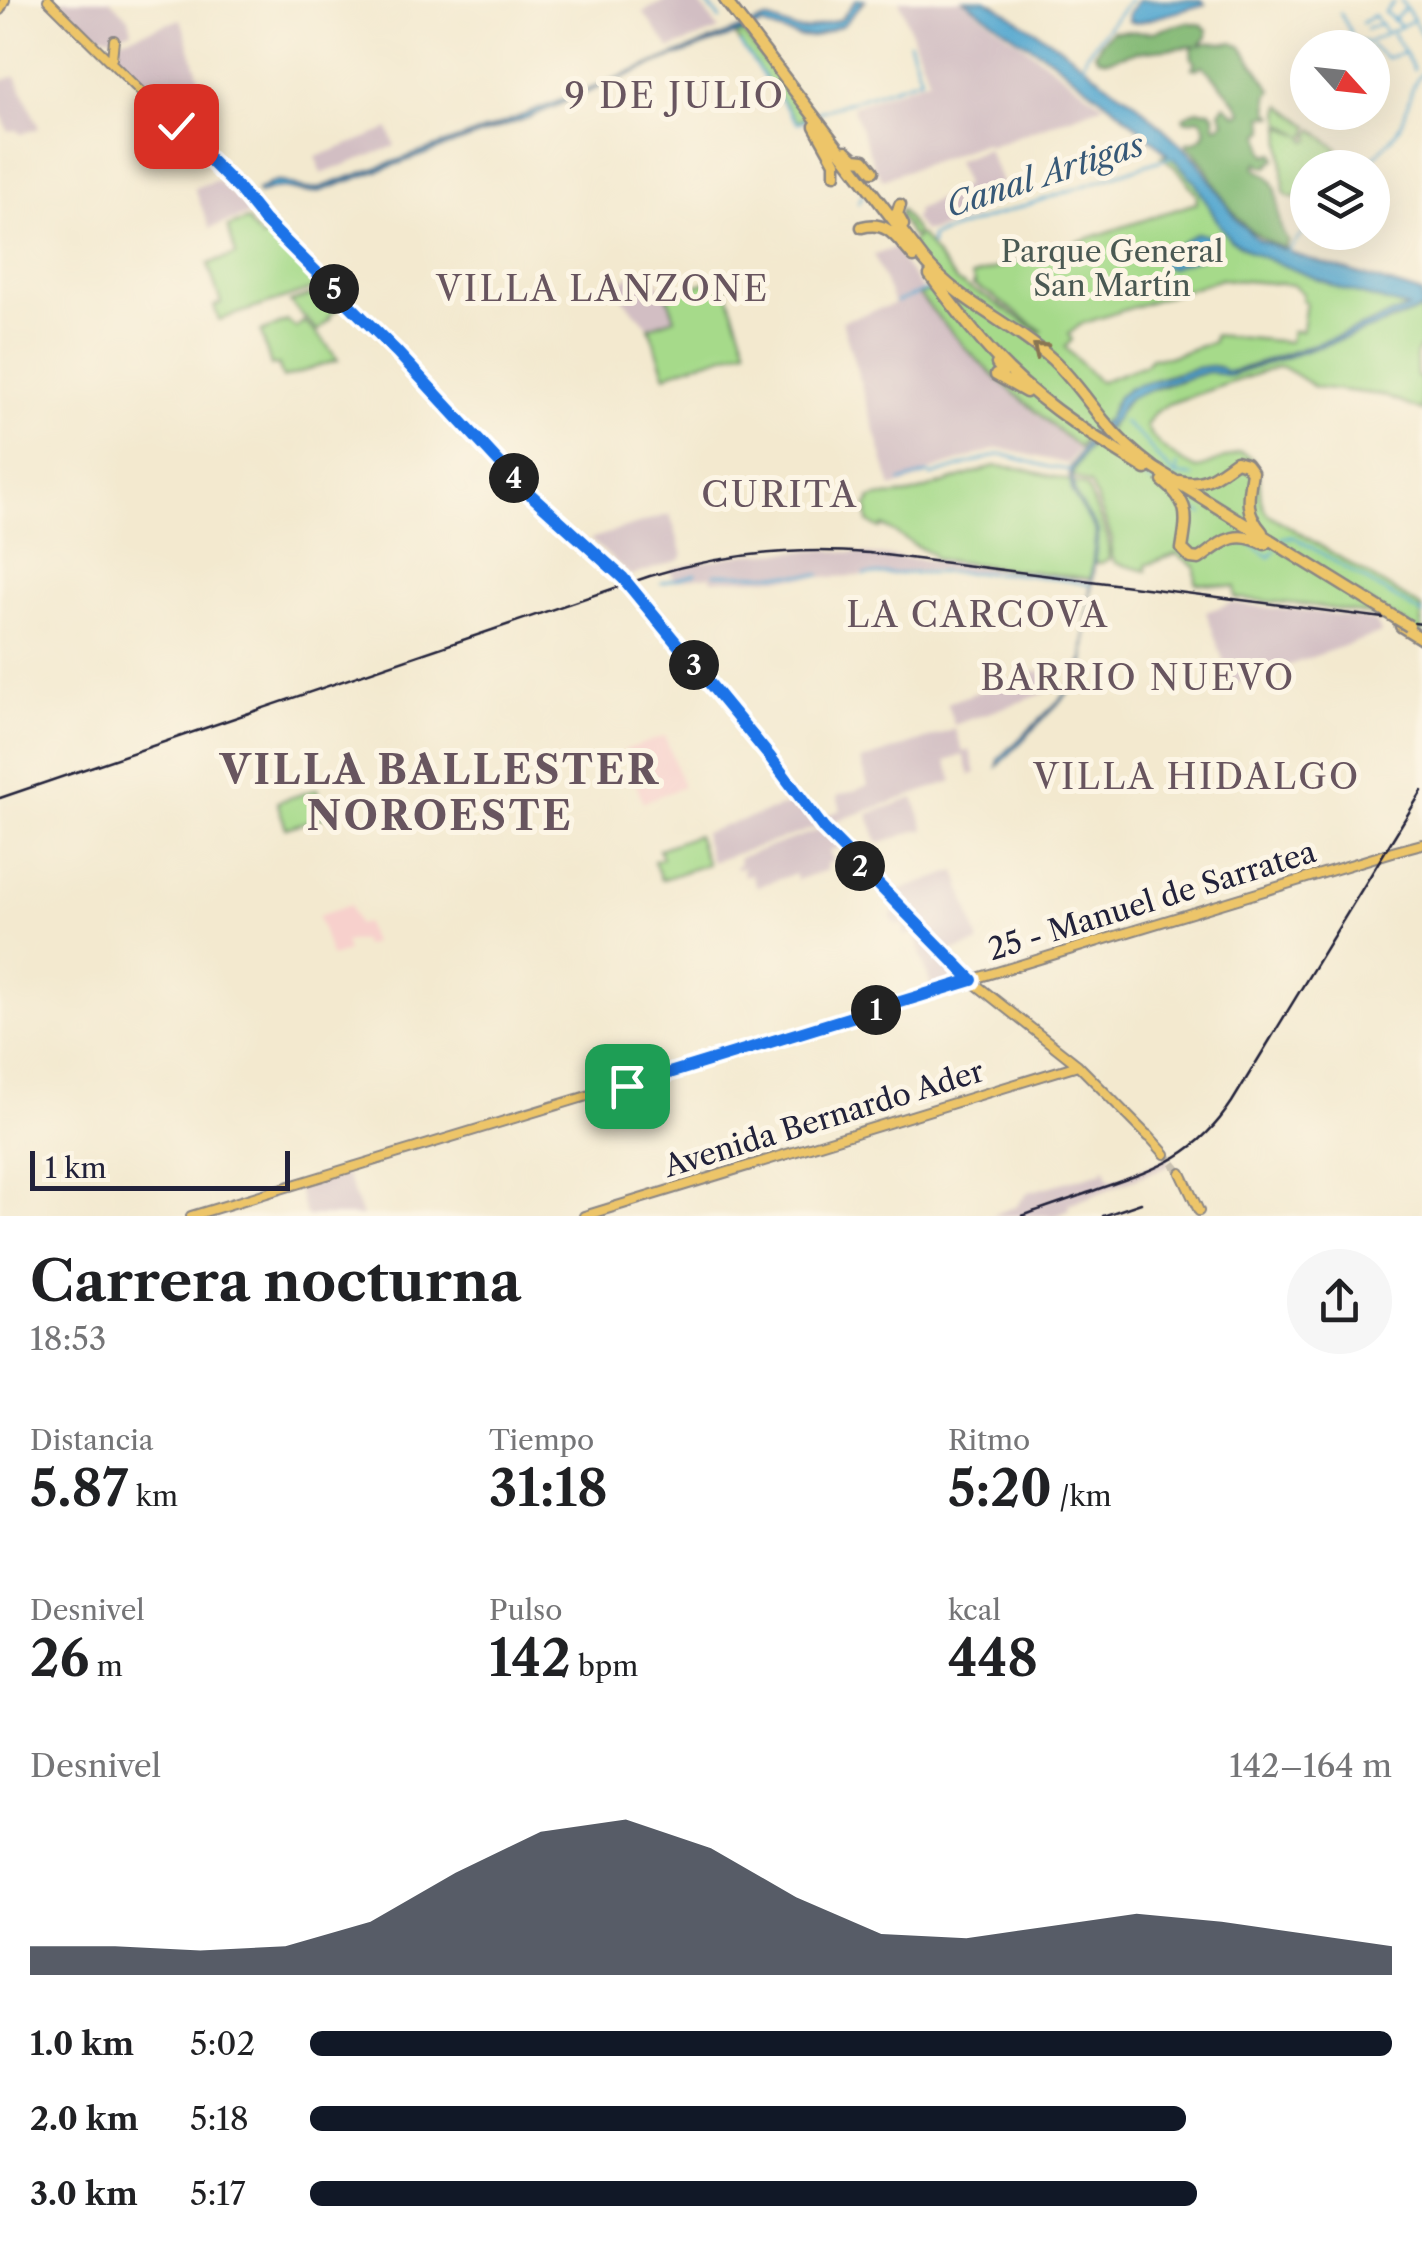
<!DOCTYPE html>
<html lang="es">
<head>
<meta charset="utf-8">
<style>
  :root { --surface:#fff; --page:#f6f6f6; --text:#202124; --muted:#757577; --accent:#111827 }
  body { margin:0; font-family:"Libre Caslon Text",serif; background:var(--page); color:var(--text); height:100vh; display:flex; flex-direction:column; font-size:38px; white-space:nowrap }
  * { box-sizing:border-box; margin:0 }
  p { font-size:32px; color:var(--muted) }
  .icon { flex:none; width:55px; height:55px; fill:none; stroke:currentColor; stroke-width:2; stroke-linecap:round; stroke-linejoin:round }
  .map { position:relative; height:1216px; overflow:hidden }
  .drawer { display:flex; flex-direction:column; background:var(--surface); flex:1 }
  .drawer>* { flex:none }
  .needle { width:65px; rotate:117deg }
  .buttons { position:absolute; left:1290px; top:30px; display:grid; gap:20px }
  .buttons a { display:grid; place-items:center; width:100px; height:100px; border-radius:50%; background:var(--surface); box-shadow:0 10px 40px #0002; font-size:50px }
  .scale { position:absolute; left:30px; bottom:25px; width:260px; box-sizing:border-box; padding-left:10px; border:5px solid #22223b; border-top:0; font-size:28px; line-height:35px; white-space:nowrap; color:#22223b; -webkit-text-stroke:8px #fcf5e5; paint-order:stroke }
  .pin { position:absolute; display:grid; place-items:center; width:85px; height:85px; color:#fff; margin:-42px; border-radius:20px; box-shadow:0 5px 15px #0006 }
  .km { position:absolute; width:50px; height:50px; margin:-25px; border-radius:50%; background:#222; color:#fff; font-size:28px; line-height:50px; text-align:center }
  .round { display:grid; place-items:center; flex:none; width:105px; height:105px; border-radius:52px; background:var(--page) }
  .summary { display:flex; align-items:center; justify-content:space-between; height:170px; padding:0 30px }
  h1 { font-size:55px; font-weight:700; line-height:75px }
  .stats { display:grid; grid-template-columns:repeat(3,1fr); gap:15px; height:170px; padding:10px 30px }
  .stats div { display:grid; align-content:center }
  .stats b { font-size:50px; font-weight:700 }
  .stats small { font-size:28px; font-weight:400 }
  .stats p { font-size:28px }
  .chart { height:280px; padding:20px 30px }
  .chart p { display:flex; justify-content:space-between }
  .chart svg { width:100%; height:180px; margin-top:10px; fill:var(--accent); opacity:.7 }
  ul { padding:0 30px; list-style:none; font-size:32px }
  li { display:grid; grid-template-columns:160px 120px 1fr; align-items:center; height:75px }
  li i { height:25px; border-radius:12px; background:var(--accent) }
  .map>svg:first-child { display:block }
  .built { fill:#f7d0cc }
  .industrial { fill:#d2bec3 }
  .green { fill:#a6da8a; stroke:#647e62; stroke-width:2.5; fill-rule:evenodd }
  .forest { fill:#84ba76; stroke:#536e58; stroke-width:2.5 }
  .water { fill:#54a8d0; stroke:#3b6586; stroke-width:2.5 }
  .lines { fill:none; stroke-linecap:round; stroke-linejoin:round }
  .stream { stroke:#54a8d0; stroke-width:2.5 }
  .major-tunnel { stroke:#c9c1b1; stroke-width:8; stroke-dasharray:8 4; stroke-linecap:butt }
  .major-casing { stroke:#8a8685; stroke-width:12 }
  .highway-casing { stroke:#8a8685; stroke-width:15 }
  .major { stroke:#edc569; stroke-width:8 }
  .highway { stroke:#edc569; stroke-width:10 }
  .rail { stroke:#22223b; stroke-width:2.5 }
  .major-bridge-casing { stroke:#8a8685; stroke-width:12; stroke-linecap:butt }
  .highway-bridge-casing { stroke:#8a8685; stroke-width:15; stroke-linecap:butt }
  .major-bridge { stroke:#edc569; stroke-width:8 }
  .highway-bridge { stroke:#edc569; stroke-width:10 }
  .oneway { stroke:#887452 }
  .route-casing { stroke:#fff; stroke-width:20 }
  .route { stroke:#1a73e8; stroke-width:12 }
  .labels { text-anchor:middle; stroke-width:10; stroke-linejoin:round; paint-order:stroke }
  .park-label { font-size:30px; fill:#4a5953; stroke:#fcf5e5 }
  .street-label { font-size:30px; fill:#22223b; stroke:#fcf5e5 }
  .water-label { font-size:32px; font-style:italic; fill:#365877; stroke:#fcf5e5 }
  .quarter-label { font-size:35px; letter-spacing:2.5px; fill:#68555f; stroke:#fcf5e5 }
  .district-label { font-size:40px; font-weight:bold; letter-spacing:2.5px; fill:#68555f; stroke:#fcf5e5 }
</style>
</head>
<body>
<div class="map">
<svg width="1422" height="1216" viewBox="0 0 1422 1216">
  <rect width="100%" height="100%" fill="#fcf5e5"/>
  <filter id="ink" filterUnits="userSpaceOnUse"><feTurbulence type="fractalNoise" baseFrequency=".01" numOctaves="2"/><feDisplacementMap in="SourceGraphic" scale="20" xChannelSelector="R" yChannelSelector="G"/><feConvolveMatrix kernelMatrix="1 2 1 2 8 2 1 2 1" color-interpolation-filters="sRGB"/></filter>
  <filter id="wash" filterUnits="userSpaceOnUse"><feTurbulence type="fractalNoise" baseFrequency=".0048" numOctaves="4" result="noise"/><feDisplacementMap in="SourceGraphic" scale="40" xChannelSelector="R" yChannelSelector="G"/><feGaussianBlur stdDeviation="2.25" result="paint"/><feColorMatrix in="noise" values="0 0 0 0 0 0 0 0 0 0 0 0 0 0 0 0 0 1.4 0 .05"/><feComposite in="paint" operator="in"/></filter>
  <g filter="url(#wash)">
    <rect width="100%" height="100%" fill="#f3e9cf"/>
    <!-- built -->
    <path class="built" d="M665 736 683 787 643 802 624 750Z
      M350 905 357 925 365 923 372 943 363 946 361 940 344 942 347 952 331 957 318 916Z"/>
    <!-- industrial -->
    <path class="industrial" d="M60 0H110L129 18 132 30 112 37 92 33Z
      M666 0H697L719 30 670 49 643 12Z
      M899 0H961L1104 105 990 146 984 143 883 179 876 170 852 106 929 79Z
      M181 19 207 103 177 114 173 113 114 52 116 41Z
      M16 76 39 128 21 134 16 130 8 131 0 110V81Z
      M389 129 395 146 321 174 316 157Z
      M987 149 1008 195 998 204 973 213 974 217 933 231H923L913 218 917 214 916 210 965 185 956 161Z
      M217 180 252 214 210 228 194 188Z
      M897 247 902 262 922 289V292L919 295 970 353 1035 413 1079 448 1068 464 999 448 927 472V476L892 488 842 321 894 304 874 255Z
      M652 268 663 295H667L676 318 649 327 615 290 629 276Z
      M670 514 683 555 680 560 631 576 590 539Z
      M826 550 936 561 1087 580 1090 582 998 571 929 570 903 572 902 575 712 580 710 576 675 581 670 569 744 554Z
      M1231 603 1287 610 1288 608 1365 619 1376 622 1381 633 1232 685 1206 612Z
      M1037 671 1042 672 1048 692 954 725 947 703Z
      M955 729 963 752 970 750 976 773 970 775 963 755 946 761 953 781 828 824 825 816 841 810 837 796 868 786 861 761Z
      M914 798 925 830H918L878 844 868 814Z
      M800 801 818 827 711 862 703 833Z
      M821 829 840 848 829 851 833 861 826 864 827 870 797 880 794 874 756 887 751 874 744 876 742 870 744 867 736 869 735 866 740 864 738 858Z
      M956 871 979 943 945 954 962 974 952 983 932 989 914 934 905 936 903 926 896 924 890 916 902 906 892 893Z
      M1167 1159 1171 1164 1069 1205 1070 1210 1056 1216H990L1016 1206 1028 1192 1102 1172V1168H1105L1109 1180 1118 1179Z
      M346 1174 362 1216H306L297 1188Z"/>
    <!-- green -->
    <path class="green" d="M743 33 807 117 797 122 735 36Z
      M1282 105 1310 126 1307 136H1304L1307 141 1311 139 1310 135 1314 129 1338 149 1323 167 1308 168 1307 186 1295 198 1288 196 1284 192 1281 126 1302 135 1282 123 1280 112Z
      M1168 154C1182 166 1195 181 1205 197 1218 219 1222 233 1244 248L1343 289 1408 308 1339 336 1237 370 1226 372C1219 367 1219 366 1211 366 1196 366 1134 384 1122 393L1136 395 1207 372H1214L1229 376 1345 338 1417 311H1422V344L1416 353 1417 377 1422 378V411L1382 395 1315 387 1283 367H1277L1168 404 1153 414 1146 426C1156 447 1177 459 1197 469L1240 452C1272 463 1251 492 1267 513L1422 608V634L1360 597 1362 605 1383 617 1308 605 1235 598V587L1196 583 1195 566 1177 554 1146 565V571L1115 563 1111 554 1112 539 1094 492 1090 484 1072 476C1080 456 1093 440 1111 427L1110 425 1128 399 1115 402 1107 420H1105L1091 430 1079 448 995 377 970 353 919 295 930 291 931 288 903 252 916 237 911 236 899 216 901 210 917 233V236L920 235 957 282 988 298 1040 332 1042 331 991 295 973 285 975 283 972 276 1196 203 1197 195 1180 172 1162 156ZM1220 279 1294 285 1303 294 1302 300 1306 301 1302 331H1292L1290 342 1214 335 1213 342 1168 357 1151 358 1145 365 1099 382 1065 347 1072 340 1069 334 1081 324Z
      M248 220 252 228 262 238 271 230 325 285 219 320 214 306 221 303 208 264 236 255 228 227Z
      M722 277 747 348 671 372 666 376 649 327 675 318 667 295Z
      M327 290 343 305 329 316 331 318 318 331 290 302Z
      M287 321 296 328 304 321 324 341 338 360 283 378 278 364 271 366 261 332Z
      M995 466 1019 468 1070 481 1075 493 1072 481 1087 487 1108 538 1109 559 1101 563H1095L1094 555 1091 579 935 559 932 554C914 546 900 535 883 526L880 529 868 522 867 505 870 503V499C886 493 898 497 914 493Z
      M317 789 326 816 286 828 277 802Z
      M697 835 707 864 661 880 654 861 662 858 659 849Z"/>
    <!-- forest -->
    <path class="forest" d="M1187 22 1202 25 1207 30V37L1199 46C1211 39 1221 46 1233 42L1242 47 1272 90 1268 96 1269 111 1274 116H1263L1266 130 1261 133 1264 151 1267 155 1274 153 1276 158 1267 167 1260 165 1258 162 1255 166 1257 170C1292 185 1267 216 1289 242L1286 244 1287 249C1247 236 1232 215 1212 178 1205 166 1199 155 1187 146V143C1202 142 1212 132 1200 119L1185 121 1183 117 1197 110 1210 111 1214 114 1215 125 1219 126 1224 121 1220 112 1225 105 1237 115 1242 112C1235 99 1213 75 1202 65L1197 69 1192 68 1195 62 1192 59 1191 48 1196 46 1135 52 1108 60 1099 58 1095 53 1101 43 1112 31 1153 32Z"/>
    <!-- water -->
    <path class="water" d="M856 0H865L843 25 813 37H799L762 25 657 63 527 118 321 191C292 197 288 179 259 194L257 191C263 188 268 184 274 182 289 179 297 193 319 188L496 126 763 20H770L798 30H806L841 19Z
      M964 0H985L994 4 1065 50 1106 83 1134 101 1197 160 1237 221 1258 240 1306 258 1422 294V311H1417L1345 338 1228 376 1214 372H1207L1165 384 1129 398 1123 404 1114 421 1093 439 1072 472 1075 495 1098 531 1086 627 1084 663 1079 678 1069 692 998 766 999 759 1067 693 1083 661 1096 531 1072 492 1069 470 1092 433 1107 420 1118 397 1128 388 1197 368 1211 366 1221 368 1226 372 1237 371 1339 336 1408 308 1342 289 1252 253 1230 239 1221 227 1195 182 1178 163 1123 114 1050 58 1019 39Z
      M1138 0H1202L1205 4 1136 23 1129 21 1128 14Z
      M1197 233C1206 235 1213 237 1218 245 1211 260 1186 259 1171 268 1160 267 1152 260 1154 249L1176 246Z"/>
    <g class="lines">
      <!-- stream -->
      <path class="stream" d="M704 0 720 19
        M1394 2 1385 12 1400 26
        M1340 13 1354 39 1367 43 1414 20 1401 0
        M1393 21 1405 8
        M1362 23 1374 15 1385 31
        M1415 23 1422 36
        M1366 29 1378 25
        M1393 34 1414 69
        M740 43 797 123 808 119
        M1371 46 1387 58 1404 53
        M1082 67 1087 53 1130 0
        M816 113 921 78 909 42
        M1364 168C1376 154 1393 140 1401 124 1410 106 1408 87 1422 72
        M859 203 863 193
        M1296 241 1308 229
        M894 242 905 255
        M931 245V237L934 236 1173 156
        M1286 253 1295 243
        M896 302 931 289 911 260
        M1123 422 1146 442 1157 457 1176 476
        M1116 460 1166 490
        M1177 465V475L1193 477
        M931 476 1001 454 1048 467 1070 470
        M900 482 927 474 931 475
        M1187 506 1203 514
        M1281 540 1285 537H1294L1422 614
        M1239 543H1249L1270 557 1275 550
        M715 574 820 575
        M864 575C939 571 1018 569 1090 585
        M661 583 696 574"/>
    </g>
  </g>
  <g filter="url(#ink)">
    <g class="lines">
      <!-- major-tunnel -->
      <path class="major-tunnel" d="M1165 1154 1181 1173"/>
      <defs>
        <path id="major" d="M48 0 240 190 264 220 397 352 520 485 586 544
          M0 10 5 0
          M112 58 114 40
          M664 627 772 760 824 829 974 983 1078 1065
          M1392 852 1422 844
          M1077 1064 1149 1137
          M1148 1135 1165 1154
          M1181 1173 1199 1211
          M191 1216 1396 851
          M584 1216 1078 1065"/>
        <path id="highway" d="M725 0 924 260C960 303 1012 323 1053 360 1072 378 1087 400 1103 420 1118 439 1135 454 1154 468L1396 618
          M815 126 835 162V174
          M846 151 855 159 864 160 873 171
          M900 205 897 214 903 225
          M862 227C889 220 897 239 914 257
          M930 275C955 308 979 341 1009 370 1050 410 1097 439 1146 469
          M997 364 1003 372 1001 375H996L1026 392
          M1163 481C1191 504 1187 517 1182 549L1191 558 1199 559C1224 541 1234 529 1265 544
          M1180 481C1205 487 1217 474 1236 461L1246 464 1252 472C1248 496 1244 512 1262 532
          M1401 626 1422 639"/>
      </defs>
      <!-- major casing -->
      <use href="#major" class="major-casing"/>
      <!-- highway casing -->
      <use href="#highway" class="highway-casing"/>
      <!-- major -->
      <use href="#major" class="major"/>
      <!-- highway -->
      <use href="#highway" class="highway"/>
      <!-- rail -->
      <path class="rail" d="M1414 623 1422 624
        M0 798 650 576C722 554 794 547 869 553L1383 618
        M1022 1216C1049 1206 1077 1197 1104 1187 1160 1168 1198 1154 1232 1102L1422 791
        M1103 1216 1141 1203"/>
      <defs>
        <path id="major-bridge" d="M584 539 625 577 664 627"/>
        <path id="highway-bridge" d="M1396 618 1409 626"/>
      </defs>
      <!-- major-bridge casing -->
      <use href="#major-bridge" class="major-bridge-casing"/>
      <!-- highway-bridge casing -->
      <use href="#highway-bridge" class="highway-bridge-casing"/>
      <!-- major-bridge -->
      <use href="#major-bridge" class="major-bridge"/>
      <!-- highway-bridge -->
      <use href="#highway-bridge" class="highway-bridge"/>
    </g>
    <!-- one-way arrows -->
    <defs><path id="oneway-chevron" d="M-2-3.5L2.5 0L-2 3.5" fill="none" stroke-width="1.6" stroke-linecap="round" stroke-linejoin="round" transform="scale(2.5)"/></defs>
    <use class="oneway" href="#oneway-chevron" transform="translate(1039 349) rotate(-141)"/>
  </g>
  <g class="lines" filter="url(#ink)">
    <defs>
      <path id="route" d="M176 126 240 190 264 220 397 352 520 485 623 578 770 757 824 829 972 980 627 1086"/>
    </defs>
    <!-- route casing -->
    <use href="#route" class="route-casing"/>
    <!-- route -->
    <use href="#route" class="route"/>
  </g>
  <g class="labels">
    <!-- park labels -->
    <g class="park-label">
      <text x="1112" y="262">Parque General<tspan x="1112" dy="34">San Martín</tspan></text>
    </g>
    <!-- street labels -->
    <g class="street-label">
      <text transform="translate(1152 901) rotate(-17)" y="10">25 - Manuel de Sarratea</text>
      <text transform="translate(824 1119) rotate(-17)" y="10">Avenida Bernardo Ader</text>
    </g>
    <!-- water labels -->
    <g class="water-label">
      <text transform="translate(1045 175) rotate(-18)" y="11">Canal Artigas</text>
    </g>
    <!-- quarter labels -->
    <g class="quarter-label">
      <text x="675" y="108">9 DE JULIO</text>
      <text x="603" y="301">VILLA LANZONE</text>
      <text x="780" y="507">CURITA</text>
      <text x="978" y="627">LA CARCOVA</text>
      <text x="1138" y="690">BARRIO NUEVO</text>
      <text x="1197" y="789">VILLA HIDALGO</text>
    </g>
    <!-- district labels -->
    <g class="district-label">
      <text x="440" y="784">VILLA BALLESTER<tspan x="440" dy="46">NOROESTE</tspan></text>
    </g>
  </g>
</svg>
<div class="buttons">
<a><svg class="needle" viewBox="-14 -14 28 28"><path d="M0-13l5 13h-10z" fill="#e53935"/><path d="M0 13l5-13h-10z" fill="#757577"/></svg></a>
<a><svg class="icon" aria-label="layers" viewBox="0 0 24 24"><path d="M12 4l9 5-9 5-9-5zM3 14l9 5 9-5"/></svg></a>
</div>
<div class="scale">1 km</div>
<div class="pin" style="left:627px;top:1086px;background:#1e9e55"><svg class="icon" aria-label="arrive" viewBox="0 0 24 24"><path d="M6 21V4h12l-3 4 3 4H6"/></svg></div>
<div class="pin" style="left:176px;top:126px;background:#d93025"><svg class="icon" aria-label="check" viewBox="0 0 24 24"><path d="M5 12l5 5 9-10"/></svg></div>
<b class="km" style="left:876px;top:1010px">1</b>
<b class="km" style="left:860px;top:866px">2</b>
<b class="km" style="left:694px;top:665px">3</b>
<b class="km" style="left:514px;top:478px">4</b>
<b class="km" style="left:334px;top:289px">5</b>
</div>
<section class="drawer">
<div class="summary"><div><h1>Carrera nocturna</h1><p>18:53</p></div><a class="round"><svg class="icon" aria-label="share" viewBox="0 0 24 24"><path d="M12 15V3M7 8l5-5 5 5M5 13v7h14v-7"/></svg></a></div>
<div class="stats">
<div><p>Distancia</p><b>5.87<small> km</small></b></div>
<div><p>Tiempo</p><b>31:18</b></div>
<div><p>Ritmo</p><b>5:20<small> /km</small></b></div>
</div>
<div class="stats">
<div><p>Desnivel</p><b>26<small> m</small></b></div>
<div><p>Pulso</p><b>142<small> bpm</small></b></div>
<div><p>kcal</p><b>448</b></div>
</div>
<div class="chart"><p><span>Desnivel</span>142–164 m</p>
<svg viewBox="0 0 160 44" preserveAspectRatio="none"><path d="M0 44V37L10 37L20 38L30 37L40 31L50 19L60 9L70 6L80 13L90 25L100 34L110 35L120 32L130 29L140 31L150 34L160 37V44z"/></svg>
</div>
<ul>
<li><b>1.0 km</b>5:02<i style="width:100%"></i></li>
<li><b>2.0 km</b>5:18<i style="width:81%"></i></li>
<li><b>3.0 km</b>5:17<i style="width:82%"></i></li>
</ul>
</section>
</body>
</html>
